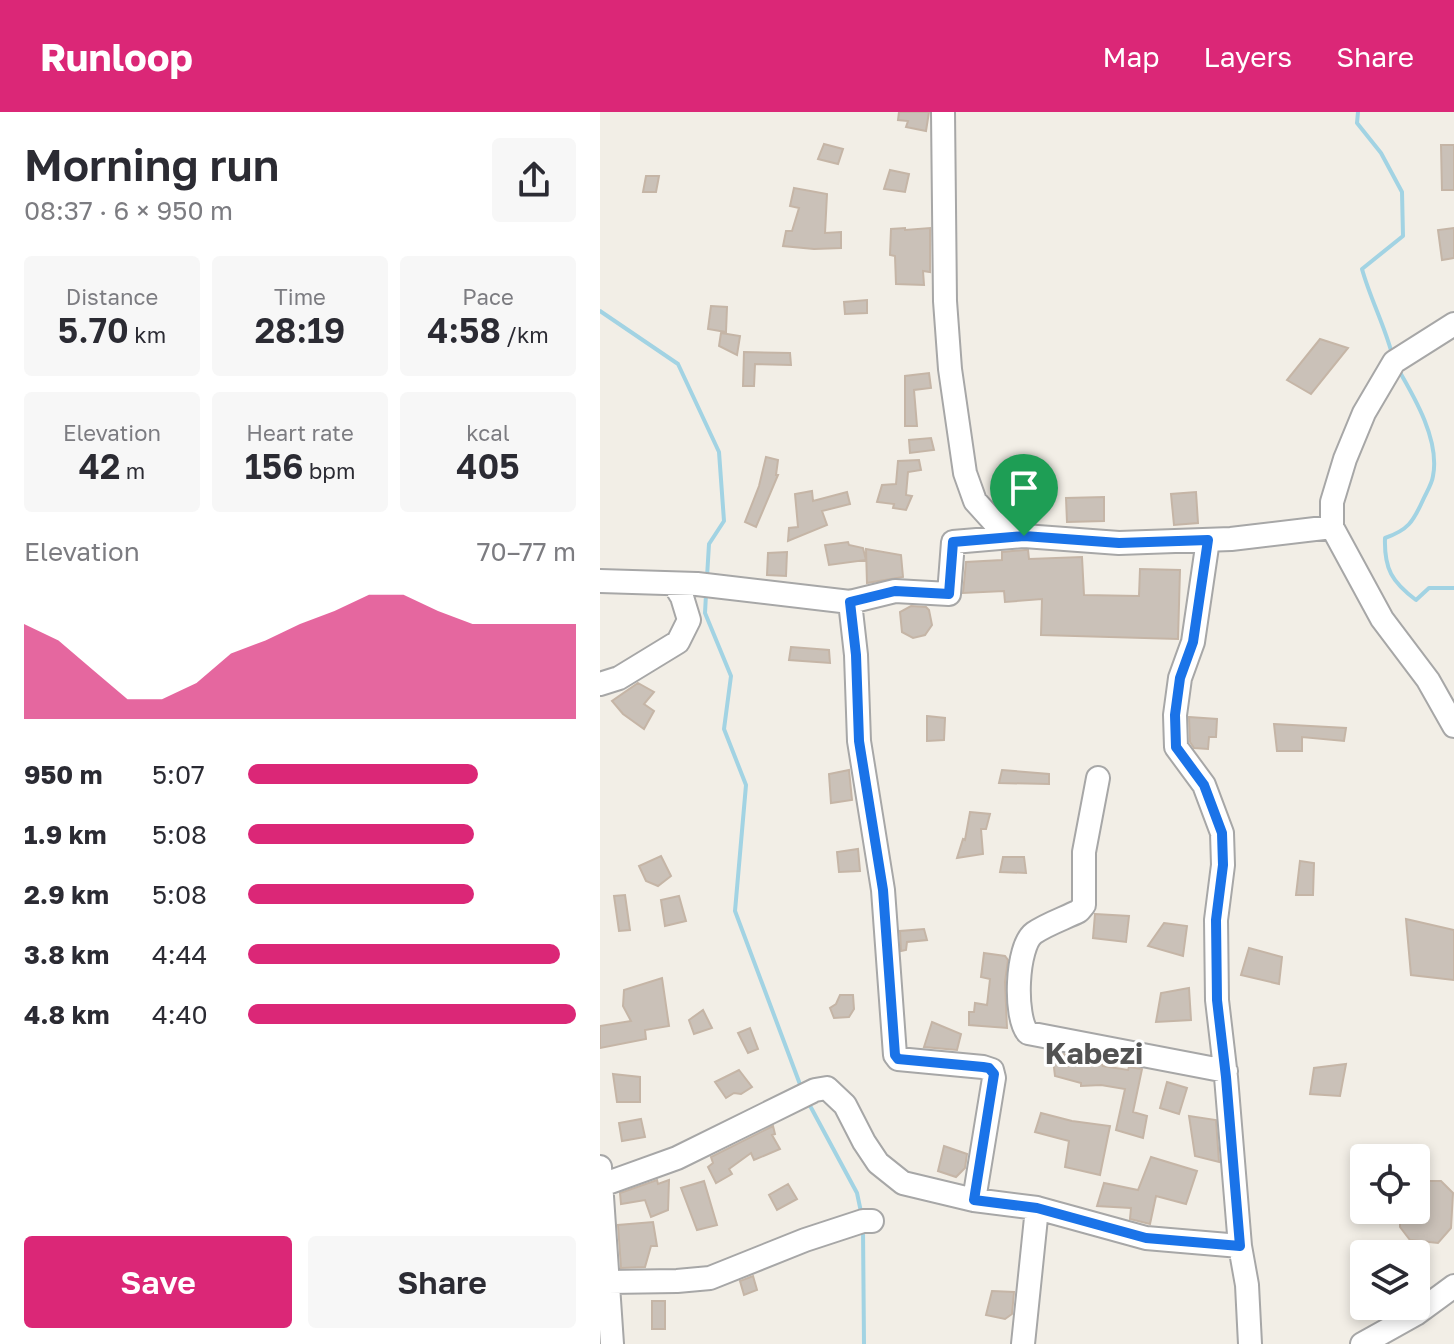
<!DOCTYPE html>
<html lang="en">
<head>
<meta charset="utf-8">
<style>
  :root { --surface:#fff; --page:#f7f7f7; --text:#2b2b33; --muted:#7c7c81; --accent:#db2777 }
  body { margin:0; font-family:"Golos Text",sans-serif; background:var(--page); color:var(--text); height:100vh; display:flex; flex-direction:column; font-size:30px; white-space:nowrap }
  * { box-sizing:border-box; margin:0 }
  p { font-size:26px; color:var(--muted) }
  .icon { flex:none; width:44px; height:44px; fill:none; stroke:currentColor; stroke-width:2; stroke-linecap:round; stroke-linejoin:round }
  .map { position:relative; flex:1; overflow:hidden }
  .side { display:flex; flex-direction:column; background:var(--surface); width:600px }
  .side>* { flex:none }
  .tools { position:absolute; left:750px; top:1032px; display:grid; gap:16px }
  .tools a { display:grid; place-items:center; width:80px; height:80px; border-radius:8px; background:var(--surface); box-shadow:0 4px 12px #0003; font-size:40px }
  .pin { position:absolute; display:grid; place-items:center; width:68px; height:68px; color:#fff; margin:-82px -34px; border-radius:50% 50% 50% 0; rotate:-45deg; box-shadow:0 0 8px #0007 }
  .pin .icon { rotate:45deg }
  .round { display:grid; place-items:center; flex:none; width:84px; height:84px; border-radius:8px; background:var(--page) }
  .head { display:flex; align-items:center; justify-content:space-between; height:136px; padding:0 24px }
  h1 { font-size:44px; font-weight:600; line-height:60px }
  .metrics { display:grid; grid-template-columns:repeat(3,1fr); gap:12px; height:136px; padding:8px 24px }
  .metrics div { display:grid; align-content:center; border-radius:8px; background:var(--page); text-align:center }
  .metrics b { font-size:34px; font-weight:600 }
  .metrics small { font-size:22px; font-weight:400 }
  .metrics p { font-size:22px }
  .chart { height:224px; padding:16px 24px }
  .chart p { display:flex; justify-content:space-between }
  .chart svg { width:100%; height:144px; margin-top:8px; fill:var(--accent); opacity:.7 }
  .button { display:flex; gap:16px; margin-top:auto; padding:16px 24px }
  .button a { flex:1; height:92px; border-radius:8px; background:var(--accent); color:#fff; font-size:32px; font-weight:600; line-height:92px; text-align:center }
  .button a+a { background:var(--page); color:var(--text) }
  ul { padding:0 24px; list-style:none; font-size:26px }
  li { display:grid; grid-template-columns:128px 96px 1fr; align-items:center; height:60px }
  li i { height:20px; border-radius:10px; background:var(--accent) }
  header { display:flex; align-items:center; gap:48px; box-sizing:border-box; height:112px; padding:0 40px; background:var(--accent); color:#fff }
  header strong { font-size:38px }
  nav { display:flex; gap:44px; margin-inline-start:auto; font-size:28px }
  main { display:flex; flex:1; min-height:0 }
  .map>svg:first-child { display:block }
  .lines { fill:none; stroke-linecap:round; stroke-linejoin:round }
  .stream { stroke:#a2d3e3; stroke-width:4 }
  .building { fill:#cac1b8; stroke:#c5b5a6; stroke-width:2 }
  .minor-casing { stroke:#a7a7a7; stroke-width:26 }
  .minor { stroke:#fff; stroke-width:22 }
  .route-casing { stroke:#fff; stroke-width:16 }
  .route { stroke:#1a73e8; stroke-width:10 }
  .labels { text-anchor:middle; stroke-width:6; stroke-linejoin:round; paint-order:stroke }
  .district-label { font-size:30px; font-weight:bold; fill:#535353; stroke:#fff }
</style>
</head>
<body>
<header>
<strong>Runloop</strong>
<nav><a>Map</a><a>Layers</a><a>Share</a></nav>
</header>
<main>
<section class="side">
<div class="head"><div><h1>Morning run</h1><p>08:37 · 6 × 950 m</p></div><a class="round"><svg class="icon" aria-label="share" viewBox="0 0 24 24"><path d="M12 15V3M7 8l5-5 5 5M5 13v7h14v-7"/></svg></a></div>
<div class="metrics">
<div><p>Distance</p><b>5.70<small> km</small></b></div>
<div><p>Time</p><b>28:19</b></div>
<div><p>Pace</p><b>4:58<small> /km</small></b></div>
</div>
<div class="metrics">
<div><p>Elevation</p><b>42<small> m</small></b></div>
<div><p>Heart rate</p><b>156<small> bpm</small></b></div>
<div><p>kcal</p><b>405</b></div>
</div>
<div class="chart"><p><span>Elevation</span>70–77 m</p>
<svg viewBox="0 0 160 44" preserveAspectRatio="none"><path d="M0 44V15L10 20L20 29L30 38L40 38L50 33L60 24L70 20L80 15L90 11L100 6L110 6L120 11L130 15L140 15L150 15L160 15V44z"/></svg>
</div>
<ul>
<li><b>950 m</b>5:07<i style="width:70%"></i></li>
<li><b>1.9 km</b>5:08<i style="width:69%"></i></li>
<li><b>2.9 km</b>5:08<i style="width:69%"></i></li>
<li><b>3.8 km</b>4:44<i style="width:95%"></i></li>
<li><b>4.8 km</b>4:40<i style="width:100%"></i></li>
</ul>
<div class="button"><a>Save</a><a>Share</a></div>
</section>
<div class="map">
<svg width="854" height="1232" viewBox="0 0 854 1232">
  <rect width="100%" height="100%" fill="#f2eee6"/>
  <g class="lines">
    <!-- stream -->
    <path class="stream" d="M758 0 757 11 781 41 802 80 803 124 762 157C770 186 784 212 792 242
      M0 199 78 252 119 340 124 409 109 432 107 465
      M798 257C815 286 840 329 833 364 832 372 826 381 823 388 813 410 808 418 785 426 784 457 792 470 816 488L829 476H854
      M106 482 105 501 131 564 124 617 146 673 135 799 201 975
      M208 990 257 1081 261 1100
      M263 1117 264 1232"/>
  </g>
  <!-- building -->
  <path class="building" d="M299 0H329L326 19 306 15 308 9 298 8Z
    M224 32 243 37 238 52 218 47Z
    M841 33H854V78H842Z
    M290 58 309 62 305 80 284 77Z
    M46 64H59L56 80H43Z
    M194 76 227 82 225 121 241 120V136L214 137 183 134 186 119H192L199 96 190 94Z
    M305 116V118L330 116V160L323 159 324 173 296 172 295 144 290 143 291 117Z
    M854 116V146L842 148 838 118Z
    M267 188V201L245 202 244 190Z
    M111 194 127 195 126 220 108 217Z
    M121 221 140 224 137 243 119 234Z
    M720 227 748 236 711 282 687 268Z
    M144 240 190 241 191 253 155 252 154 274H143Z
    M329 261 331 276 314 278 317 314H305V264Z
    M331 326 334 338 310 341 309 328Z
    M166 345 178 348 176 363H178L156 415 145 410 159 374Z
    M319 348 321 358 308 360 306 383 312 384 306 398 293 396 294 392 277 390 282 373 296 372 298 349Z
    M212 379 213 389 247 380 250 392 222 399 227 413 188 429 189 416 198 415 195 382Z
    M596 380 598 411 574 413 571 382Z
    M504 385V409L467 410 466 386Z
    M248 430 249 433 263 436 266 448 229 453 225 433Z
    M266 437 301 443 303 465 267 471Z
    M425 438H428L429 447 482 445 484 483 539 484 540 457 580 458 578 527 441 523 442 487 405 490 404 479 363 481 366 450 402 448V440Z
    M187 440 186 464 167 463 168 441Z
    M311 494 326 495 329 498 332 513 325 523 313 526 302 520 300 500Z
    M191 535 229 538 230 551 189 548Z
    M38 571 54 580 44 592 54 599 44 617 23 602 12 589Z
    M327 604 345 606 344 628 327 629Z
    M589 605 617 607 616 625H609L608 637 594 636 590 630Z
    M674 612 746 616 744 629 702 625V639H677Z
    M249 658 252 688 231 691 229 662Z
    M402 658 449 662V672L399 671Z
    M370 700 390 702 386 717H381L383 742 357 746 363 727 365 728Z
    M258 737 260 759 239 760 237 740Z
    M61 744 71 764 58 774 46 769 39 754Z
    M403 745H424L426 761 400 760Z
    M700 749 714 751 713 783H696Z
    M25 783 30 818 19 819 14 784Z
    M79 784 86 809 65 814 61 788Z
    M495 802 529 804 526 830 493 826Z
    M806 807 854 818V868L811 863Z
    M564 811 587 814 583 844 548 834Z
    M324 817 327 828 307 830 306 838 301 839 300 819Z
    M649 836 682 845 679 872 641 863Z
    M384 841 405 844 408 848 405 870 407 916 369 913V900H374L375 891 387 893 390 867 381 865Z
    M62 866 69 914 45 918 46 927 0 936V914L31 909 23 894 24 878Z
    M589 876 591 908 556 910 561 881Z
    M240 883H253L254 897 249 905 234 906 230 896 236 892Z
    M103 898 112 916 94 922 89 908Z
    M332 910 361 922 357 938 324 935Z
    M150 916 158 937 148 941 138 921Z
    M459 941 478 945 483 949H500L503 954 528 958 529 955 542 957 533 1000 547 1004 543 1026 516 1018 525 977 501 973 481 974V971L455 964 453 947Z
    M746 952 740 984 710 982 714 956Z
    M139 958 152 975 141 982 134 981 126 986 115 970Z
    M13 962 40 965V990H17Z
    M567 970 587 976 579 1002 560 996Z
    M441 1001 472 1009 510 1014 500 1063 465 1055 469 1029 435 1020Z
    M589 1004 616 1008 619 1050 595 1044Z
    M41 1007 45 1025 22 1029 19 1011Z
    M173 1014 175 1022 172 1023 180 1037 154 1048 151 1041 129 1057 132 1062 116 1071 108 1055 113 1051 111 1045Z
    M344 1034 367 1042 365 1056 356 1065 338 1059Z
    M551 1045 597 1059 586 1092 556 1084 550 1112 530 1107 531 1096 497 1094 504 1071 538 1078Z
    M57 1068 58 1072 69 1068 68 1098 51 1105 45 1088 21 1092 20 1081Z
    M104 1069 117 1113 97 1118 81 1076Z
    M816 1069H841L853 1081 851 1116 838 1131 810 1128 800 1115V1098H816Z
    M188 1072 197 1087 177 1098 169 1083Z
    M53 1110 57 1134H51L45 1155 21 1156 18 1113Z
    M153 1164 157 1178 144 1183 140 1169Z
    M392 1179 414 1180 412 1202 405 1207 386 1203Z
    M52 1189H65V1217H52Z"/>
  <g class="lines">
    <defs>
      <path id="minor" d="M343 0 345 189 350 257 365 361 375 389 394 410 424 424 519 431 631 427 732 415
        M854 212 794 250 764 301 745 347 732 390V415L782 507 828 568 854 614
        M608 428 593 530 580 566 575 603 576 635 604 673 622 721 623 753 616 808 617 888 626 965 640 1134 647 1173 650 1232
        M0 469 97 472 250 490 295 479 349 482 353 430 423 424
        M250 490 256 543 259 629 283 778 295 943 298 947 383 955 392 958 394 966 374 1088
        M0 572 19 566 78 530 89 508 82 485 74 472
        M498 666 484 740V793L479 799C465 806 447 812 434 821 416 834 414 906 428 921L626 959
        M0 1055 12 1232
        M2 1073 77 1046 215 978 227 976 245 993 264 1030 278 1051 303 1071 374 1088 437 1096 546 1126 640 1134
        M8 1170 77 1169 110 1166 205 1128 263 1109H272
        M423 1232 437 1096
        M762 1232 816 1202 854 1174"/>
    </defs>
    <!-- minor casing -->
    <use href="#minor" class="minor-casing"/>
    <!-- minor -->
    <use href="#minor" class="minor"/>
  </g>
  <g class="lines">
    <defs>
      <path id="route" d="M424 424 519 431 608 428 593 530 580 566 575 603 576 635 604 673 622 721 623 753 616 808 617 888 626 965 640 1134 546 1126 437 1096 374 1088 394 962 389 956 383 955 298 947 295 943 283 778 259 629 256 543 250 490 295 479 349 482 353 430Z"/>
    </defs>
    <!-- route casing -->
    <use href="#route" class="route-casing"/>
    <!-- route -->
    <use href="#route" class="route"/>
  </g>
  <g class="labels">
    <!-- district labels -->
    <g class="district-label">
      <text x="494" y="952">Kabezi</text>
    </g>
  </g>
</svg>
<div class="tools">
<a><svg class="icon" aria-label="locate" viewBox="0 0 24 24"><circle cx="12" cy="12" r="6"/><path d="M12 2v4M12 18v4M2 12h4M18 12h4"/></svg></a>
<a><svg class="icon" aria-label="layers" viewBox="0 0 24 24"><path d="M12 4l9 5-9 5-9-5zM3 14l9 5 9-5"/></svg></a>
</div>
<div class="pin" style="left:424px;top:424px;background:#1e9e55"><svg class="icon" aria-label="arrive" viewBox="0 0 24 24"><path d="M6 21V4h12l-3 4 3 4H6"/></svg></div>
</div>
</main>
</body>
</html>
